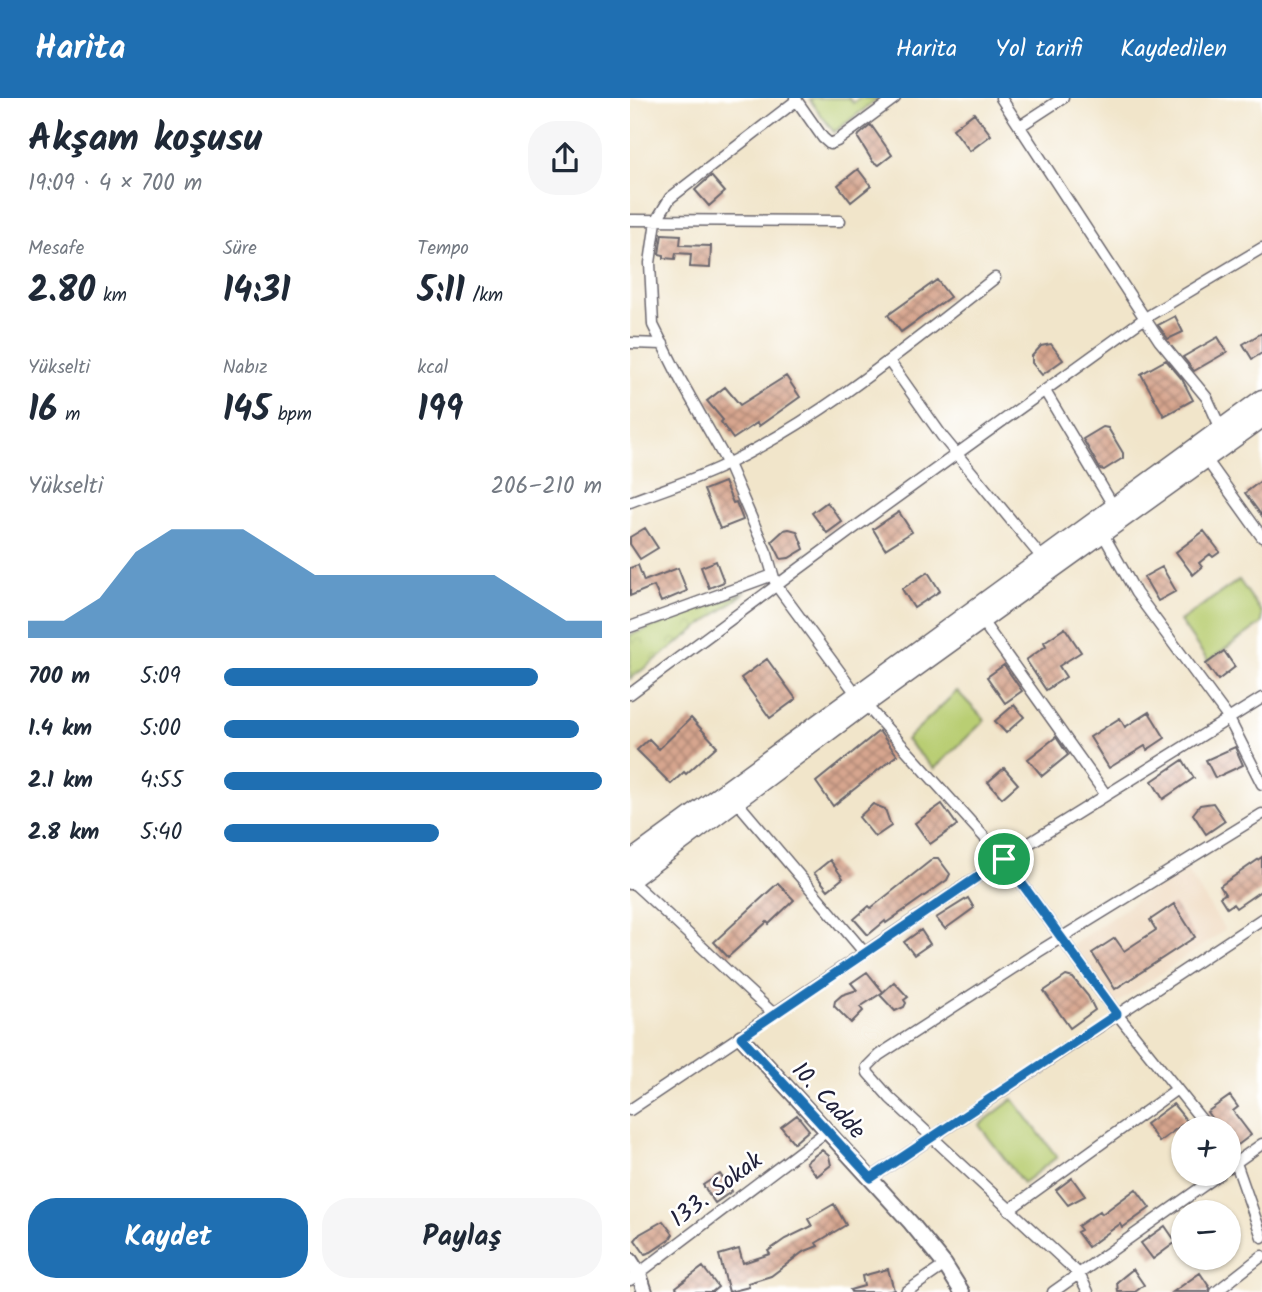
<!DOCTYPE html>
<html lang="tr">
<head>
<meta charset="utf-8">
<style>
  :root { --surface:#fff; --page:#f6f6f7; --text:#1f2937; --muted:#747a83; --accent:#1f6fb2 }
  body { margin:0; font-family:Kalam,sans-serif; background:var(--page); color:var(--text); height:100vh; display:flex; flex-direction:column; font-size:26px; white-space:nowrap }
  * { box-sizing:border-box; margin:0 }
  p { font-size:23px; color:var(--muted) }
  .icon { flex:none; width:38px; height:38px; fill:none; stroke:currentColor; stroke-width:2; stroke-linecap:round; stroke-linejoin:round }
  .map { position:relative; flex:1; overflow:hidden }
  .side { display:flex; flex-direction:column; background:var(--surface); width:630px }
  .side>* { flex:none }
  .buttons { position:absolute; left:541px; top:1018px; display:grid; gap:14px }
  .buttons a { display:grid; place-items:center; width:70px; height:70px; border-radius:50%; background:var(--surface); box-shadow:0 2px 5px #0004; font-size:35px }
  .pin { position:absolute; display:grid; place-items:center; width:60px; height:60px; color:#fff; margin:-30px; border:4px solid #fff; border-radius:50%; box-shadow:0 2px 7px #0007 }
  .round { display:grid; place-items:center; flex:none; width:74px; height:74px; border-radius:28px; background:var(--page) }
  .headline { display:flex; align-items:center; justify-content:space-between; height:119px; padding:0 28px }
  h1 { font-size:38px; font-weight:800; line-height:52px }
  .stats { display:grid; grid-template-columns:repeat(3,1fr); gap:10px; height:119px; padding:7px 28px }
  .stats div { display:grid; align-content:center }
  .stats b { font-size:35px; font-weight:800 }
  .stats small { font-size:19px; font-weight:400 }
  .stats p { font-size:19px }
  .chart { height:196px; padding:14px 28px }
  .chart p { display:flex; justify-content:space-between }
  .chart svg { width:100%; height:126px; margin-top:7px; fill:var(--accent); opacity:.7 }
  .cta { display:flex; gap:14px; margin-top:auto; padding:14px 28px }
  .cta a { flex:1; height:80px; border-radius:28px; background:var(--accent); color:#fff; font-size:28px; font-weight:800; line-height:80px; text-align:center }
  .cta a+a { background:var(--page); color:var(--text) }
  ul { padding:0 28px; list-style:none; font-size:23px }
  li { display:grid; grid-template-columns:112px 84px 1fr; align-items:center; height:52px }
  li i { height:18px; border-radius:9px; background:var(--accent) }
  header { display:flex; align-items:center; gap:42px; box-sizing:border-box; height:98px; padding:0 35px; background:var(--accent); color:#fff }
  header strong { font-size:33px }
  nav { display:flex; gap:38px; margin-inline-start:auto; font-size:24px }
  main { display:flex; flex:1; min-height:0 }
  .map>svg:first-child { display:block }
  .built { fill:#eed7bb }
  .green { fill:#b9ce73; stroke:#6e7857; stroke-width:2 }
  .park { fill:url(#park-crowns); stroke:#6e7857; stroke-width:2 }
  .building { fill:url(#building-cross-hatch) }
  .lines { fill:none; stroke-linecap:round; stroke-linejoin:round }
  .street-casing { stroke:#6a666d; stroke-width:13 }
  .secondary-casing { stroke:#6a666d; stroke-width:18 }
  .highway-casing { stroke:#6a666d; stroke-width:21 }
  .street { stroke:#fff; stroke-width:10 }
  .secondary { stroke:#fff; stroke-width:14 }
  .highway { stroke:#fff; stroke-width:18 }
  .route-casing { stroke:#fff; stroke-width:14 }
  .route { stroke:#1f6fb2; stroke-width:9 }
  .labels { text-anchor:middle; stroke-width:5; stroke-linejoin:round; paint-order:stroke }
  .street-label { font-size:24px; fill:#22223b; stroke:#fff }
</style>
</head>
<body>
<header>
<strong>Harita</strong>
<nav><a>Harita</a><a>Yol tarifi</a><a>Kaydedilen</a></nav>
</header>
<main>
<section class="side">
<div class="headline"><div><h1>Akşam koşusu</h1><p>19:09 · 4 × 700 m</p></div><a class="round"><svg class="icon" aria-label="share" viewBox="0 0 24 24"><path d="M12 15V3M7 8l5-5 5 5M5 13v7h14v-7"/></svg></a></div>
<div class="stats">
<div><p>Mesafe</p><b>2.80<small> km</small></b></div>
<div><p>Süre</p><b>14:31</b></div>
<div><p>Tempo</p><b>5:11<small> /km</small></b></div>
</div>
<div class="stats">
<div><p>Yükselti</p><b>16<small> m</small></b></div>
<div><p>Nabız</p><b>145<small> bpm</small></b></div>
<div><p>kcal</p><b>199</b></div>
</div>
<div class="chart"><p><span>Yükselti</span>206–210 m</p>
<svg viewBox="0 0 160 44" preserveAspectRatio="none"><path d="M0 44V38L10 38L20 30L30 14L40 6L50 6L60 6L70 14L80 22L90 22L100 22L110 22L120 22L130 22L140 30L150 38L160 38V44z"/></svg>
</div>
<ul>
<li><b>700 m</b>5:09<i style="width:83%"></i></li>
<li><b>1.4 km</b>5:00<i style="width:94%"></i></li>
<li><b>2.1 km</b>4:55<i style="width:100%"></i></li>
<li><b>2.8 km</b>5:40<i style="width:57%"></i></li>
</ul>
<div class="cta"><a>Kaydet</a><a>Paylaş</a></div>
</section>
<div class="map">
<svg width="632" height="1194" viewBox="0 0 632 1194">
  <defs>
    <pattern id="park-crowns" width="20" height="18" patternUnits="userSpaceOnUse" patternTransform="scale(1.75)"><rect width="20" height="18" fill="#b9ce73"/><path d="M2 6a3 3 0 1 1 6 0M12 15a3 3 0 1 1 6 0" fill="none" stroke="#9fb164"/></pattern>
    <pattern id="building-cross-hatch" width="8" height="8" patternUnits="userSpaceOnUse" patternTransform="scale(1.75)"><rect width="8" height="8" fill="#d7a68f"/><path d="M0 0l8 8M0 8l8-8" fill="none" stroke="#ae8776"/></pattern>
  </defs>
  <rect width="100%" height="100%" fill="#fff"/>
  <filter id="ink" filterUnits="userSpaceOnUse"><feTurbulence type="fractalNoise" baseFrequency=".0143" numOctaves="2"/><feDisplacementMap in="SourceGraphic" scale="14" xChannelSelector="R" yChannelSelector="G"/><feConvolveMatrix kernelMatrix="1 2 1 2 8 2 1 2 1" color-interpolation-filters="sRGB"/></filter>
  <filter id="wash" filterUnits="userSpaceOnUse"><feTurbulence type="fractalNoise" baseFrequency=".00686" numOctaves="4" result="noise"/><feDisplacementMap in="SourceGraphic" scale="28" xChannelSelector="R" yChannelSelector="G"/><feGaussianBlur stdDeviation="1.57" result="paint"/><feColorMatrix in="noise" values="0 0 0 0 0 0 0 0 0 0 0 0 0 0 0 0 0 1.4 0 .05"/><feComposite in="paint" operator="in"/></filter>
  <g filter="url(#wash)">
    <rect width="100%" height="100%" fill="#f1e5ca"/>
    <!-- built -->
    <path class="built" d="M555 769 595 832 483 908 442 847Z"/>
    <!-- green -->
    <path class="green" d="M183 0H219L223 5 229 0H249L204 34 180 2Z
      M609 482 632 515V525L578 563 550 523Z
      M327 593 355 622 304 671 276 642Z
      M383 1001 427 1059 393 1085 349 1027Z"/>
    <!-- park -->
    <path class="park" d="M116 494 0 581V537Z"/>
    <g id="blocks">
      <!-- building -->
      <path class="building" d="M344 15 361 37 340 53 323 31Z
        M241 27 262 57 249 67 243 64 228 40 229 37Z
        M228 71 241 88 221 104 208 87Z
        M81 78 95 94 79 108 65 92Z
        M32 136 51 137 50 147 81 148 80 170 60 169 61 156 46 155 45 161 34 160V157L29 156Z
        M307 182 320 199 271 234 258 217Z
        M545 218 553 234 538 241 528 227Z
        M632 235V255L622 261 613 246Z
        M588 239 597 254 564 273 553 259Z
        M421 246 433 262 412 277 402 265V258L411 248Z
        M536 262 552 281 563 302 534 318 511 276Z
        M156 278 170 299 129 328 127 325 103 341 91 324 93 322 77 303 95 289 110 307Z
        M473 329 478 330 493 355V360L474 372 470 371 453 341Z
        M632 382V418L615 395Z
        M94 384 103 405 106 404 113 422 90 431 74 392Z
        M197 404 212 424 197 435 182 415Z
        M269 414 282 434 255 451 243 431Z
        M15 430 28 450 10 461 0 446V439Z
        M159 431 167 433 174 451 159 460 151 461 142 443 154 432Z
        M574 433 590 454 583 459 580 456 569 465 572 469 563 477 546 454Z
        M86 463 94 484 79 490 71 469Z
        M8 467 14 483 48 470 57 493 31 504 24 488 0 498V470Z
        M532 469 546 493 528 503 514 479Z
        M298 474 310 493 284 510 272 491Z
        M435 530 451 554 429 568 436 579 416 592 396 562 416 548 414 544Z
        M594 553 605 569 588 582 576 566Z
        M137 561 166 601 140 620 111 580Z
        M374 567 392 593 375 605 357 579Z
        M384 607 394 619 376 635 365 623Z
        M519 614 535 640 517 652 515 648 479 670 460 639 490 620 495 629Z
        M61 620 87 648 56 676 54 674 41 686 7 652 19 641 29 651Z
        M249 633 267 657 203 708 186 684Z
        M426 639 438 657 412 678 398 661Z
        M605 649 613 667 585 680 576 662Z
        M553 662 564 680 533 701 522 683Z
        M374 670 388 686 372 700 358 684Z
        M583 705 595 723 576 736 563 716 570 707Z
        M243 706 255 711 261 728 245 739 229 719Z
        M312 706 327 727 300 746 285 725Z
        M632 759V792L606 810 603 806 597 810 590 799 595 796 590 788Z
        M304 760H308L320 776 317 782 256 825 255 823 238 837 224 821 239 808 241 810Z
        M200 762 213 780 198 792 184 775Z
        M148 785 164 802 139 826 137 824 98 859 84 844Z
        M338 800 344 810 315 831 306 820Z
        M544 806 565 839 485 891 462 855 485 840 494 853 526 832 520 822Z
        M291 832 300 846 284 857 274 844Z
        M237 874 253 894 230 909 233 913 221 925 204 908 205 903 212 897 227 892 221 885Z
        M436 878 443 880 458 898 465 912 440 930 414 893Z
        M264 884 278 899 274 902 276 905 274 909 265 913 250 897Z
        M600 998 608 1009 603 1013 621 1037 604 1050 598 1043V1031H589L577 1014Z
        M543 1006 557 1023 529 1044 516 1026Z
        M167 1017 179 1032 164 1045 151 1029Z
        M192 1052 199 1058 201 1067 187 1078 176 1064Z
        M90 1076 102 1093 85 1105 73 1087Z
        M442 1080 455 1098 438 1107 426 1092Z
        M506 1091 520 1110 492 1130 490 1126 458 1149 447 1134 451 1132 448 1128 470 1113 472 1116Z
        M204 1106 216 1127 186 1145 188 1148 173 1154 141 1178 118 1185 119 1189 99 1194 89 1157 109 1151 113 1165 140 1156 138 1153 155 1141 182 1128 178 1121Z
        M33 1123 43 1136 39 1142 21 1154 15 1156 5 1142 10 1136Z
        M535 1128 546 1144 523 1161 511 1145Z
        M73 1169 88 1189 82 1194H49L46 1189Z
        M258 1171 264 1192 255 1194H221L220 1192 234 1188 232 1178Z
        M503 1171 514 1187 505 1194H488L487 1184Z
        M570 1175 580 1190 579 1194H543Z"/>
    </g>
  </g>
  <g filter="url(#ink)">
    <use href="#blocks" fill-opacity="0" stroke="#6a666d" stroke-width="2"/>
    <g class="lines">
      <defs>
        <path id="street" d="M165 0 193 40 200 46 207 43 265 0
          M371 0 529 242 577 300 591 331
          M167 2 40 100 26 123 20 165 23 227 50 281 98 366 137 456 146 487 227 597
          M390 28 433 0
          M0 122 210 123
          M0 245 33 246
          M259 263 312 338 413 461
          M415 293 484 409
          M576 361 632 439
          M0 404C33 391 68 381 99 365 196 317 280 246 365 180
          M473 436 506 495 599 621 632 686
          M352 523 476 697
          M0 529 143 477
          M0 596 220 433 515 220 632 150
          M235 606 374 761 487 916 579 1031
          M107 704 234 854
          M0 782C49 826 95 872 144 916
          M0 1012 374 761 632 600
          M598 1055 606 1065 632 1139
          M598 1070 632 1046
          M241 1080 632 821
          M379 1112 547 991
          M0 1182 197 1033
          M276 1194 315 1167
          M423 1194 590 1076
          M458 1194 449 1176 260 1000 238 975 237 969 249 957 408 854 632 716
          M586 1194 632 1158"/>
        <path id="secondary" d="M111 939 281 1125 315 1167 332 1194
          M0 1162 9 1176 15 1194"/>
        <path id="highway" d="M0 763 632 301
          M0 782 235 606 632 320"/>
      </defs>
      <!-- street casing -->
      <use href="#street" class="street-casing"/>
      <!-- secondary casing -->
      <use href="#secondary" class="secondary-casing"/>
      <!-- highway casing -->
      <use href="#highway" class="highway-casing"/>
      <!-- street -->
      <use href="#street" class="street"/>
      <!-- secondary -->
      <use href="#secondary" class="secondary"/>
      <!-- highway -->
      <use href="#highway" class="highway"/>
    </g>
  </g>
  <g class="lines" filter="url(#ink)">
    <defs>
      <path id="route" d="M374 761 487 916 241 1080 111 939Z"/>
    </defs>
    <!-- route casing -->
    <use href="#route" class="route-casing"/>
    <!-- route -->
    <use href="#route" class="route"/>
  </g>
  <g class="labels">
    <!-- street labels -->
    <g class="street-label">
      <text transform="translate(199 1002) rotate(47)" y="8">10. Cadde</text>
      <text transform="translate(86 1091) rotate(-37)" y="8">133. Sokak</text>
    </g>
  </g>
</svg>
<div class="buttons">
<a>+</a>
<a>−</a>
</div>
<div class="pin" style="left:374px;top:761px;background:#1e9e55"><svg class="icon" aria-label="arrive" viewBox="0 0 24 24"><path d="M6 21V4h12l-3 4 3 4H6"/></svg></div>
</div>
</main>
</body>
</html>
